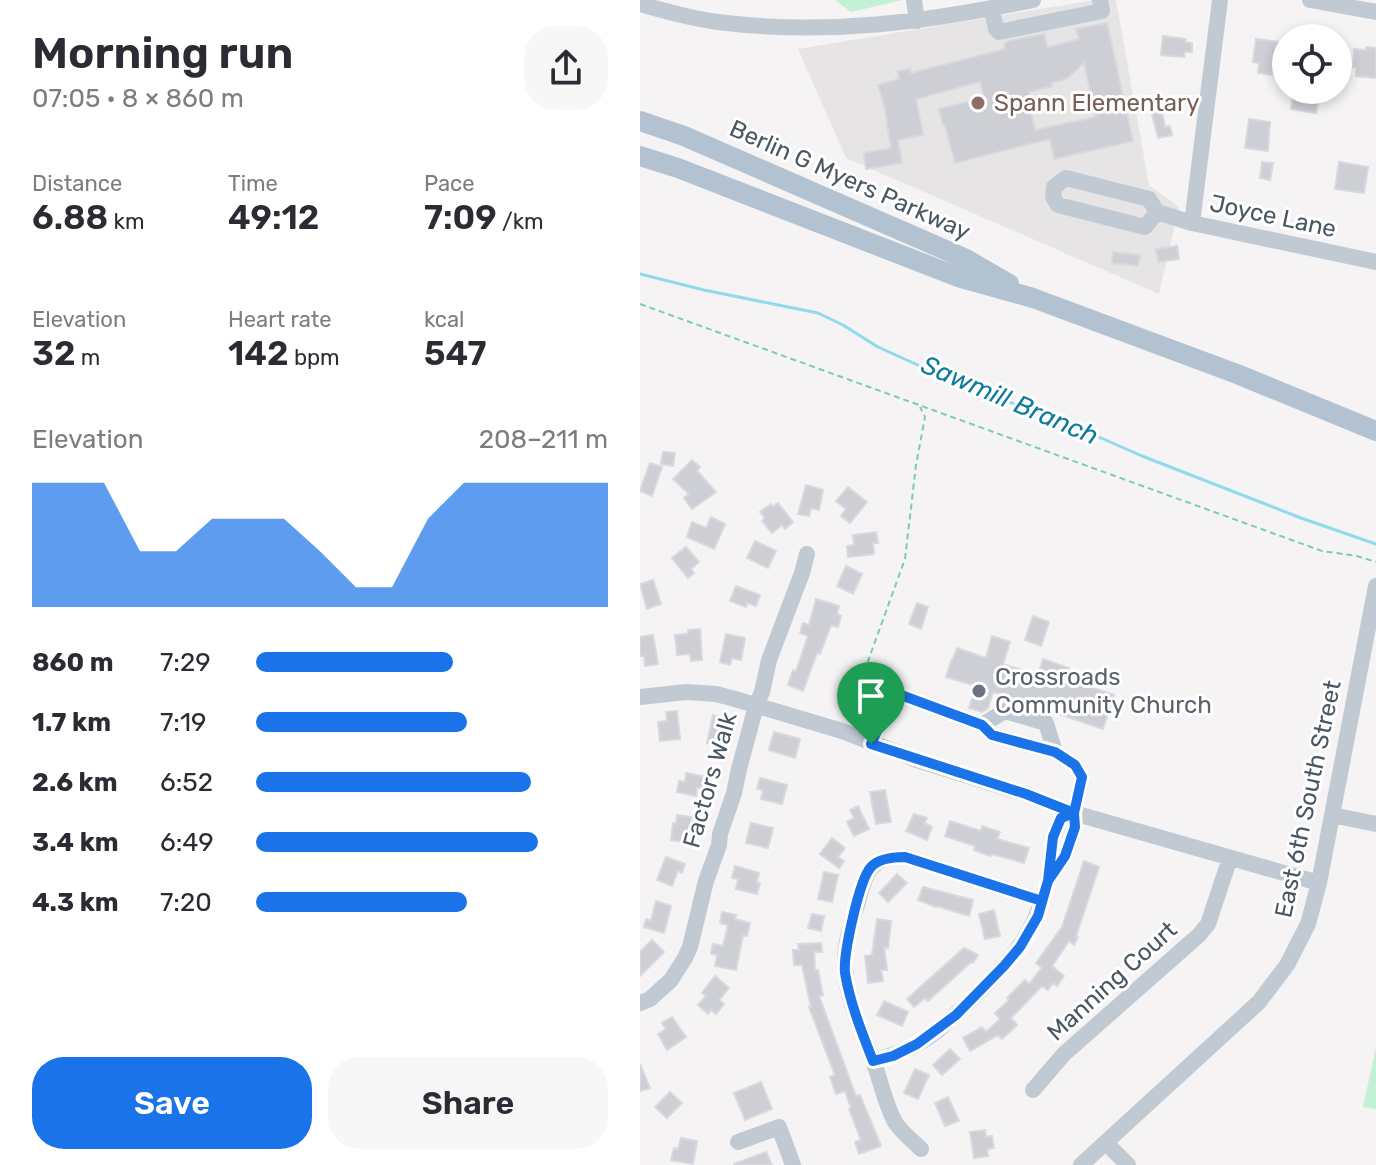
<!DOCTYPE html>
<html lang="en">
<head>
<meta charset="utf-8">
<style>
  :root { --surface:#fff; --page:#f7f7f7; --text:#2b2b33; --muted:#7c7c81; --accent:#1a73e8 }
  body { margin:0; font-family:Rubik,sans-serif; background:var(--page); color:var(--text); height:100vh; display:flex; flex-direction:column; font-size:30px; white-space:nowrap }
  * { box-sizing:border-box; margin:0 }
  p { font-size:26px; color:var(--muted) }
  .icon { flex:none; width:44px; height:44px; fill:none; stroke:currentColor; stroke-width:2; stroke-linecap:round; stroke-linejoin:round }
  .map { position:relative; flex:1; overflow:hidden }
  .panel { display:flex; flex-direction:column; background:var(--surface); width:640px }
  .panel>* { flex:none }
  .fabs { position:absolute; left:632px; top:24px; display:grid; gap:16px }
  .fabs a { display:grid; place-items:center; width:80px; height:80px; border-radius:50%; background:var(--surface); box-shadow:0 4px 12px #0003; font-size:40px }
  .pin { position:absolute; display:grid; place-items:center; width:68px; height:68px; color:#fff; margin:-82px -34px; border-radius:50% 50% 50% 0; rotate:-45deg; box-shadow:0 0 8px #0007 }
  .pin .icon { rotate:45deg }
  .round { display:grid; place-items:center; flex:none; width:84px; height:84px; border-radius:32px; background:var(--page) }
  .headline { display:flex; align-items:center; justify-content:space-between; height:136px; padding:0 32px }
  h1 { font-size:44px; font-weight:600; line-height:60px }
  .stats { display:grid; grid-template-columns:repeat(3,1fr); gap:12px; height:136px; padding:8px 32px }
  .stats div { display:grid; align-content:center }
  .stats b { font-size:34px; font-weight:600 }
  .stats small { font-size:22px; font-weight:400 }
  .stats p { font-size:22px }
  .chart { height:224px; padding:16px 32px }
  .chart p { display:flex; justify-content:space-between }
  .chart svg { width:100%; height:144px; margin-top:8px; fill:var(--accent); opacity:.7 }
  .cta { display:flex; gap:16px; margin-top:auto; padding:16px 32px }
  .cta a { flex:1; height:92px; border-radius:32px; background:var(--accent); color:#fff; font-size:32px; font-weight:600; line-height:92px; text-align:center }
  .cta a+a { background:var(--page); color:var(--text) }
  ul { padding:0 32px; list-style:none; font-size:26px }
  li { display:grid; grid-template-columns:128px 96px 1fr; align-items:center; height:60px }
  li i { height:20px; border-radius:10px; background:var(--accent) }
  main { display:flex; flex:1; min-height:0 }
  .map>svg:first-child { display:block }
  .education { fill:#e6e4e5 }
  .green { fill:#c3f1d5 }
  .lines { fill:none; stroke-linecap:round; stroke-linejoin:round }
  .stream { stroke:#90daee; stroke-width:3 }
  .building { fill:#cdcfd5; stroke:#d7d9de; stroke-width:2; fill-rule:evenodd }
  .path { stroke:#7ad0a6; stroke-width:2; stroke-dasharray:6 4; stroke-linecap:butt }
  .minor { stroke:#c1cad2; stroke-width:16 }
  .major { stroke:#b3c2d1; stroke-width:20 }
  .route-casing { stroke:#fff; stroke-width:16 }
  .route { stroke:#1a73e8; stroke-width:10 }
  .education-dot { fill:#8d6e63; stroke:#fff; stroke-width:3 }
  .worship-dot { fill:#6b7280; stroke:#fff; stroke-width:3 }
  .labels { text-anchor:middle; stroke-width:6; stroke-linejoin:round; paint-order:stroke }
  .education-label { font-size:24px; fill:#785e54; stroke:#fff; text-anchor:start }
  .street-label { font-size:24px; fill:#4a5661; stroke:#fff }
  .worship-label { font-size:24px; fill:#5b616d; stroke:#fff; text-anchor:start }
  .water-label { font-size:26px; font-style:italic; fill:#0c7c9b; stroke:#fff }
</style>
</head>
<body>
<main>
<section class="panel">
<div class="headline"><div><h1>Morning run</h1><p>07:05 · 8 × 860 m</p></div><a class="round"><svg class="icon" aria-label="share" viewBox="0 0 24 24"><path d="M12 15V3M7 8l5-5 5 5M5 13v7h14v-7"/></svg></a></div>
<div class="stats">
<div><p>Distance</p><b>6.88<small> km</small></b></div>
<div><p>Time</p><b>49:12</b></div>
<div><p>Pace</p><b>7:09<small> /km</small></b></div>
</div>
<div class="stats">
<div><p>Elevation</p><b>32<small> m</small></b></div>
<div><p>Heart rate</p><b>142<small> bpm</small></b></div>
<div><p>kcal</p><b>547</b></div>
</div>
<div class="chart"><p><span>Elevation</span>208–211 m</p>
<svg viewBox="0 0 160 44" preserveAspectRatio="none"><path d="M0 44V6L10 6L20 6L30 27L40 27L50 17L60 17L70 17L80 27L90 38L100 38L110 17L120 6L130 6L140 6L150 6L160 6V44z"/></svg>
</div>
<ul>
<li><b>860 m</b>7:29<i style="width:56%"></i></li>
<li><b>1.7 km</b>7:19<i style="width:60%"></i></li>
<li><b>2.6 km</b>6:52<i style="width:78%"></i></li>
<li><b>3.4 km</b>6:49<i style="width:80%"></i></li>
<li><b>4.3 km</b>7:20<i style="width:60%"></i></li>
</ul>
<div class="cta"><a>Save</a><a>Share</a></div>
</section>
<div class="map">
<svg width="736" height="1165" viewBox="0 0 736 1165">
  <rect width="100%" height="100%" fill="#f5f3f3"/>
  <!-- education -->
  <path class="education" d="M455 0H476L509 185 539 207 519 294 206 158 158 49Z"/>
  <!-- green -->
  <path class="green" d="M195 0H262L211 12Z
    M736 1047V1109L723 1107Z"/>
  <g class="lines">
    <!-- stream -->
    <path class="stream" d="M0 274 64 290 178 313 203 325 238 347 333 390 411 416 502 456 661 518 736 544"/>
  </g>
  <!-- building -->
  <path class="building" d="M467 23 493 141 414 159 410 139 315 163 305 125H303L299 109 344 98 340 82 276 99 283 135 258 140 262 163 226 169 224 153 251 148 244 104 238 85 259 79 258 71 270 69 271 73 365 49 364 45 368 41 404 34 408 47 439 39 436 29ZM444 63 456 117 395 130 390 109 393 108 389 92 412 86 411 83 426 79Z
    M523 36 546 39 545 42 552 43V52H545L544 57 521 55Z
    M616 39 646 43V56L634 54 632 75 618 73 619 63 613 62Z
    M726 47 736 48V78L716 76V67H713L714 49 726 50Z
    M654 91 679 95 676 113 651 109Z
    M525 102 527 110 522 111 525 127 530 126 532 135 518 138 510 106Z
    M609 119 630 122 628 151 605 148Z
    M622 162 633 163 630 180 620 178Z
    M699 162 728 167 724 193 695 189Z
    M537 246 539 259 518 262 516 249Z
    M473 252 500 255 498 266 472 263Z
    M23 452 35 453 33 466 21 464Z
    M52 460 60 467 57 471 76 492 52 509 44 498 49 494 33 479Z
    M10 463 22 467 12 496 0 491Z
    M166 485 183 490 179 510 171 508 169 516 158 514Z
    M208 487 227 502 210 523 201 516 206 509 196 501Z
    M138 503 153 522 145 529 142 525 132 533 122 521 125 518 120 512 131 504 133 507Z
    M71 517 85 524 74 549 47 537 52 522 66 528Z
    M236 532 238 543H233L234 554 208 557 207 546 214 545 213 535Z
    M115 541 136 551 128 568 107 558Z
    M46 547 59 562 51 569 54 573 48 578 32 558Z
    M206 566 222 574 213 594 197 586Z
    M13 580 21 604 7 609 0 584Z
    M96 586 120 595 116 606 107 603 106 607 90 601Z
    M176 599 199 606 197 614 201 616 198 627 191 625 180 654 177 653 163 691 148 685 153 670 156 671 168 636 160 633 163 623 169 625Z
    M277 603 288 607 281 629 269 624Z
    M393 616 409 622 401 646 385 640Z
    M60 629 62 660 51 661 50 654 37 655 35 635 48 634V630Z
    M86 634 105 638 101 660 92 658 90 665 80 662Z
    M13 635 18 664 5 666 4 656H0V637Z
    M352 636 370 642 363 664 398 675 403 659 429 668 425 679 474 695 463 729 353 692 348 708 342 712 329 708 336 686 306 677 312 659H313L317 648 346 658Z
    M37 711 40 739 20 741 18 722 27 721 26 712Z
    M73 715 81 717 80 722 88 724 83 747 67 743Z
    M134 732 160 739 155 758 129 750Z
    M46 773 71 778 68 790 57 788 56 796 37 792 39 781 45 782Z
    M120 778 147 785 142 804 121 799 123 790 117 789Z
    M245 790 251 822 236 824 230 792Z
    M218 806 229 829 214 836 207 822 214 818 210 810Z
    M274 814 287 818 284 823 292 827 287 840 266 831Z
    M37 815 52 817 48 843 31 840 33 823 36 824Z
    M310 821 341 831 342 826 360 832 357 839 389 848 384 863 352 854 351 856 334 850 335 846 305 836Z
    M111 823 133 828 128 848 106 843Z
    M192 838 205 848 198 857 204 861 199 868 180 854Z
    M26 857 45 864 42 873 38 871 32 886 17 880Z
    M444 861 459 867 436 936 438 937 434 945 429 941 412 966 424 976 417 986 413 983 408 990 402 986 371 1018 377 1025 362 1039 358 1035 330 1051 323 1038 342 1027 346 1032 360 1019 355 1013 369 1000 367 998 385 980 389 984 402 968 396 963 422 927Z
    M95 866 119 873 117 882 120 883 117 894 96 889 98 879 92 878Z
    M184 872 198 875 192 902 178 899Z
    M257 874 267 883 248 902 239 893Z
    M283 887 333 900 329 916 297 906 296 907 278 900Z
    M16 901 31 906 24 933 4 927 6 919 11 921Z
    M354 910 360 936 345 939 339 914Z
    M82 912 96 915 95 919 110 923 107 936 103 935 96 970 75 966 77 955 71 954 73 944 83 946 88 925 80 923Z
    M172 914 184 916 181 931 168 928Z
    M237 919 251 921 248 948 244 947 247 970H241L243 981 228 983 225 956 232 955Z
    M12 940 24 952 0 976V952Z
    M181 943 182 952H174L175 970H178L183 995 179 996 216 1096 220 1095 241 1146 219 1154 215 1142 221 1140 209 1109 211 1108 205 1091 196 1094 190 1077 195 1075 169 1007H171L162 965H154L153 950H159L158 944Z
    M324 948 338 955 333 963 331 962 288 1001 285 998 274 1007 267 999Z
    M75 976 89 988 79 1000 84 1004 76 1014 71 1010 68 1014 58 1005 66 996 62 993Z
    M244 1001 268 1012 262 1026 237 1015Z
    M32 1017 46 1037 27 1050 18 1034 26 1029 22 1023Z
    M310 1049 320 1059 302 1075 293 1065Z
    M0 1064 10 1088 0 1091Z
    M275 1069 289 1075 278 1099 264 1093Z
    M121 1082 132 1109 105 1120 94 1093Z
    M30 1092 42 1103 27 1118 15 1107Z
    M308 1097 319 1121 305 1126 295 1103Z
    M345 1130 346 1137 352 1136 354 1148 347 1149 348 1156 334 1158 330 1132Z
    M41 1138 57 1141 53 1164 31 1160 34 1148 38 1149Z
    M126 1152 132 1165H94V1164Z"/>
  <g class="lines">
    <!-- path -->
    <path class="path" d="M0 304 682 551 717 556 736 562
      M207 719 265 559 276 465 285 417 280 407"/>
    <!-- minor -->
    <path class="minor" d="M274 0 277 21
      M580 0 552 223 736 262
      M670 0 736 12
      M0 4C25 11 52 19 78 22 188 36 285 22 393 0
      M352 9 356 29 359 32 462 11 460 0
      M517 212 505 227 418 205 413 197 414 187 426 178 509 199 517 212 552 223
      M0 697 46 692 76 694 95 699 202 731 277 760 386 794 434 813 679 883
      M342 725 365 711 406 723 415 752
      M231 744 252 699 261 695 342 725 352 735 415 752 435 765 442 777 434 813 435 827 425 856 408 881 413 837 421 818 434 813
      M692 815 736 824
      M0 1003 10 999 31 980 45 958 50 947 66 881 79 845 80 834 94 793 99 769 116 706 122 692 129 660 162 573 167 554
      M233 1061C247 1057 261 1053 274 1046 293 1036 311 1019 327 1004 361 970 391 942 404 894
      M393 1090 424 1054 559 935 568 924 590 858
      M98 1142 139 1127 153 1165
      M466 1143 488 1165
      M281 1149C272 1140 261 1132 255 1122 245 1104 241 1082 234 1063 223 1033 207 1001 205 968 204 946 211 923 218 902 226 872 230 856 265 857L402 901
      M441 1165 619 1002 647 965 668 924 679 883 736 586"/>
    <!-- major -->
    <path class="major" d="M0 121 44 136 326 259 369 284
      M0 156 38 168 318 277 393 298 597 374 736 431"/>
  </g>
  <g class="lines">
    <defs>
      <path id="route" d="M231 744 386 794 434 813 435 827 425 856 408 881 398 916 380 947 364 966 316 1015 277 1044 253 1056 233 1061C222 1033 210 1003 205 973 203 955 219 880 231 867 239 858 254 857 265 857L402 901 408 881 413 837 421 818 434 813 442 777 435 765 415 752 352 735 342 725 261 695 252 699 231 744"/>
    </defs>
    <!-- route casing -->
    <use href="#route" class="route-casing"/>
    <!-- route -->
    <use href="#route" class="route"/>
  </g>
  <!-- markers -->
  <circle class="education-dot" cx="338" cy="103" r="8"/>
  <circle class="worship-dot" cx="339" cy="691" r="8"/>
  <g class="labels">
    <!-- education labels -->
    <g class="education-label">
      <text x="354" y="111">Spann Elementary</text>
    </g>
    <!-- street labels -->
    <g class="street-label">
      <text transform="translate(210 180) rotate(24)" y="8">Berlin G Myers Parkway</text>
      <text transform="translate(633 216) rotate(12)" y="8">Joyce Lane</text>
      <text transform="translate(70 780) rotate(-74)" y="8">Factors Walk</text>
      <text transform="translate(668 799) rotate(-78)" y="8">East 6th South Street</text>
      <text transform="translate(472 981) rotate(-42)" y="8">Manning Court</text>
    </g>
    <!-- worship labels -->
    <g class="worship-label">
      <text x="355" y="685">Crossroads<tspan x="355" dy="28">Community Church</tspan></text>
    </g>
    <!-- water labels -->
    <g class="water-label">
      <text transform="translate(370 400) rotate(23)" y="9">Sawmill Branch</text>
    </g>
  </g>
</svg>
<div class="fabs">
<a><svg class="icon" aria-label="locate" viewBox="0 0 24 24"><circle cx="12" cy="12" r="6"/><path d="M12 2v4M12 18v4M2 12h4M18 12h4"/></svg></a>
</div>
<div class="pin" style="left:231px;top:744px;background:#1e9e55"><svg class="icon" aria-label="arrive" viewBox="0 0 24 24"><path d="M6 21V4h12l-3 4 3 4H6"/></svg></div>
</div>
</main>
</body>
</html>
